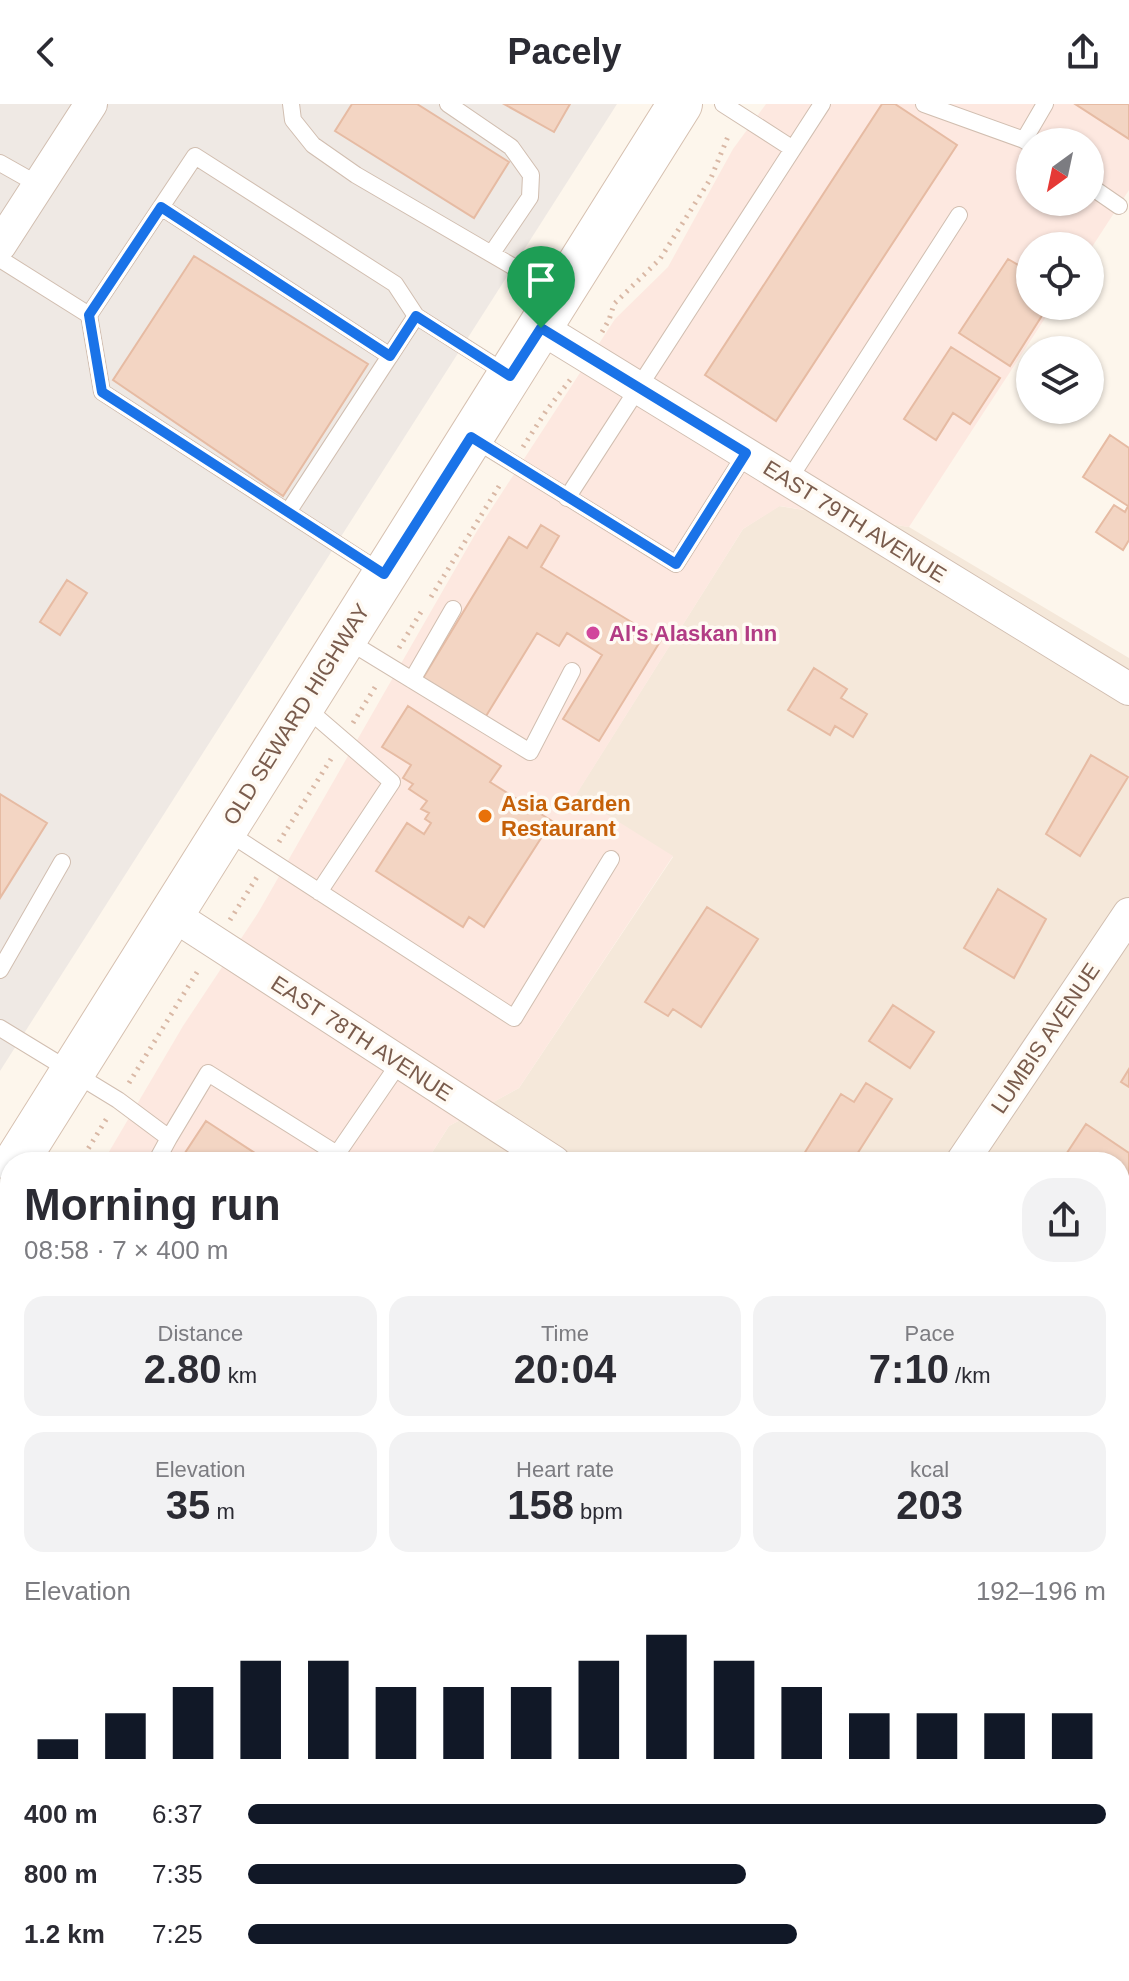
<!DOCTYPE html>
<html lang="en">
<head>
<meta charset="utf-8">
<style>
  :root { --surface:#fff; --page:#f2f2f3; --text:#2b2b33; --muted:#7c7c81; --accent:#111827 }
  body { margin:0; font-family:Helvetica,sans-serif; background:var(--page); color:var(--text); height:100vh; display:flex; flex-direction:column; font-size:30px; white-space:nowrap }
  * { box-sizing:border-box; margin:0 }
  p { font-size:26px; color:var(--muted) }
  .icon { flex:none; width:44px; height:44px; fill:none; stroke:currentColor; stroke-width:2; stroke-linecap:round; stroke-linejoin:round }
  .map { position:relative; flex:1; overflow:hidden }
  .sheet { position:absolute; left:0px; top:1048px; width:1130px; height:830px; display:flex; flex-direction:column; background:var(--surface); border-radius:32px 32px 0 0; box-shadow:0 2px 6px #0004 }
  .sheet>* { flex:none }
  .needle { width:52px; rotate:213deg }
  .buttons { position:absolute; left:1016px; top:24px; display:grid; gap:16px }
  .buttons a { display:grid; place-items:center; width:88px; height:88px; border-radius:50%; background:var(--surface); box-shadow:0 2px 6px #0004; font-size:40px }
  .pin { position:absolute; display:grid; place-items:center; width:68px; height:68px; color:#fff; margin:-82px -34px; border-radius:50% 50% 50% 0; rotate:-45deg; box-shadow:0 0 8px #0007 }
  .pin .icon { rotate:45deg }
  .round { display:grid; place-items:center; flex:none; width:84px; height:84px; border-radius:32px; background:var(--page) }
  .summary { display:flex; align-items:center; justify-content:space-between; height:136px; padding:0 24px }
  h1 { font-size:44px; font-weight:700; line-height:60px }
  .metrics { display:grid; grid-template-columns:repeat(3,1fr); gap:12px; height:136px; padding:8px 24px }
  .metrics div { display:grid; align-content:center; border-radius:20px; background:var(--page); text-align:center }
  .metrics b { font-size:40px; font-weight:700 }
  .metrics small { font-size:22px; font-weight:400 }
  .metrics p { font-size:22px }
  .chart { height:224px; padding:16px 24px }
  .chart p { display:flex; justify-content:space-between }
  .chart svg { width:100%; height:144px; margin-top:8px; stroke:var(--accent); stroke-width:6 }
  ul { padding:0 24px; list-style:none; font-size:26px }
  li { display:grid; grid-template-columns:128px 96px 1fr; align-items:center; height:60px }
  li i { height:20px; border-radius:10px; background:var(--accent) }
  header { display:flex; justify-content:space-between; align-items:center; height:104px; padding:0 24px; background:var(--surface); font-size:36px; font-weight:700 }
  .map>svg:first-child { display:block }
  .residential { fill:#f5e8da }
  .commercial { fill:#fde8e0; fill-rule:evenodd }
  .industrial { fill:#efe9e4 }
  .building { fill:#f3d5c3; stroke:#e6bba3; stroke-width:2 }
  .lines { fill:none; stroke-linecap:round; stroke-linejoin:round }
  .lane-casing { stroke:#d1beb0; stroke-width:18 }
  .street-casing { stroke:#d1beb0; stroke-width:34 }
  .secondary-casing { stroke:#d6c0b0; stroke-width:46 }
  .path { stroke:#d9b8a5; stroke-width:5; stroke-dasharray:2 6; stroke-linecap:butt }
  .lane { stroke:#fff; stroke-width:16 }
  .street { stroke:#fff; stroke-width:32 }
  .secondary { stroke:#fff; stroke-width:44 }
  .route-casing { stroke:#fff; stroke-width:16 }
  .route { stroke:#1a73e8; stroke-width:10 }
  .hotel-dot { fill:#d1479c; stroke:#fffaf3; stroke-width:3 }
  .food-dot { fill:#e8710a; stroke:#fffaf3; stroke-width:3 }
  .labels { text-anchor:middle; stroke-width:7; stroke-linejoin:round; paint-order:stroke }
  .street-label { font-size:22px; fill:#7a5c4d; stroke:#fffaf3 }
  .hotel-label { font-size:22px; font-weight:bold; fill:#b23c85; stroke:#fffaf3; text-anchor:start }
  .food-label { font-size:22px; font-weight:bold; fill:#c56008; stroke:#fffaf3; text-anchor:start }
</style>
</head>
<body>
<header><svg class="icon" aria-label="back" viewBox="0 0 24 24"><path d="M15 5l-7 7 7 7"/></svg>Pacely<svg class="icon" aria-label="share" viewBox="0 0 24 24"><path d="M12 15V3M7 8l5-5 5 5M5 13v7h14v-7"/></svg></header>
<div class="map">
<svg width="1129" height="1877" viewBox="0 0 1129 1877">
  <rect width="100%" height="100%" fill="#fdf6ec"/>
  <!-- residential -->
  <path class="residential" d="M779 402 909 423 1129 554V1877H18L24 1868H1120V1058H426L449 1022 519 984 673 753 575 692 743 425Z"/>
  <!-- commercial -->
  <path class="commercial" d="M766 0H1129V86L1090 146V142H1030V202H1053L909 423 780 402 743 425 576 691 673 752 519 984 449 1022 426 1058H103L183 922 258 809 477 427 615 215 668 163 733 45ZM1030 38H1090V98H1030Z
    M10 1213V1505L0 1498V1229Z
    M0 1604 10 1610V1868H24L18 1877H0Z"/>
  <!-- industrial -->
  <path class="industrial" d="M0 0H617L0 967Z"/>
  <!-- building -->
  <path class="building" d="M352 0H417L509 58 474 114 335 27Z
    M504 0H570L554 28Z
    M882 0H895L957 41 776 317 705 271Z
    M1075 0H1129V35Z
    M194 152 368 260 283 392 113 276Z
    M1008 155 1030 168V202H1034L1033 204 1043 210 1010 262 959 229Z
    M951 243 1000 274 970 320 953 309 936 336 904 315Z
    M1110 331 1129 344V436L1123 446 1096 428 1114 401 1125 408 1128 402 1083 373Z
    M541 421 559 432 541 463 661 536 599 637 563 615 602 551 567 529 559 542 537 529 483 617 420 579 509 433 527 444Z
    M67 476 87 489 60 531 40 518Z
    M814 564 847 585 841 594 867 610 853 633 835 622 830 631 788 606Z
    M408 602 501 662 490 678 552 717 484 823 469 813 463 823 376 767 407 719 424 730 431 719 425 715 429 709 421 705 427 697 409 685 413 680 403 674 411 661 382 643Z
    M1091 651 1128 673 1080 752 1046 730Z
    M0 690 47 719 0 794Z
    M998 785 1046 815 1014 874 964 844Z
    M707 803 758 835 701 923 673 905 668 912 645 898Z
    M893 901 934 928 910 964 869 937Z
    M1129 965V983L1121 978Z
    M866 979 892 995 852 1058H799L841 990 854 998Z
    M206 1017 261 1053 268 1058H179Z
    M1086 1020 1129 1049V1077L1120 1091V1058H1061Z
    M1120 1263 1129 1269V1294L1120 1308Z
    M68 1868H94L107 1877H63Z
    M119 1868H170L164 1877H133Z
    M602 1868H621L615 1877Z
    M724 1868H777L771 1877H718Z
    M807 1868H876L870 1877H802Z
    M995 1868H1055L1049 1877H989Z
    M1097 1868H1103L1117 1877H1092Z"/>
  <g class="lines">
    <defs>
      <path id="lane" d="M291 0 293 16 313 41 356 71 560 190
        M448 0 511 43 531 71 530 93 492 149
        M723 0 793 45
        M924 0 1024 36
        M1030 40 1024 36 1045 0
        M0 59 39 81
        M1090 82 1119 102
        M161 103 390 252
        M0 155 89 211
        M472 334 676 460 746 349
        M788 377 959 111
        M567 394 822 0
        M288 408 416 212
        M382 469 102 288 89 211 195 52 395 180 416 212 509 271
        M345 535 530 648 572 567
        M412 576 453 505
        M305 603 392 678 319 788
        M224 726 514 914 611 755
        M0 866 62 758
        M0 924 118 996 169 1034 156 1058
        M169 1034 208 969 337 1050 400 958
        M0 1113 10 1120
        M1120 1250 1129 1256
        M1120 1630 1129 1616
        M0 1633 10 1614
        M0 1747 10 1732
        M668 1877 674 1868"/>
      <path id="street" d="M0 141 91 0
        M541 224 1129 585
        M170 809 554 1058
        M962 1058 1129 810
        M1120 1421 1129 1427
        M268 1877 274 1868"/>
      <path id="secondary" d="M16 1058 680 0
        M0 1562 10 1568
        M471 1868 484 1877"/>
    </defs>
    <!-- lane casing -->
    <use href="#lane" class="lane-casing"/>
    <!-- street casing -->
    <use href="#street" class="street-casing"/>
    <!-- secondary casing -->
    <use href="#secondary" class="secondary-casing"/>
    <!-- path -->
    <path class="path" d="M602 228 609 216 614 200 660 155 711 74 729 30
      M523 343 546 307 570 276
      M431 493 501 379
      M399 544 421 508
      M353 619 377 580
      M279 738 331 655
      M230 816 257 773
      M129 979 199 865
      M80 1058 107 1014
      M0 1193 10 1173
      M0 1516 10 1523
      M542 1868 555 1877"/>
    <!-- lane -->
    <use href="#lane" class="lane"/>
    <!-- street -->
    <use href="#street" class="street"/>
    <!-- secondary -->
    <use href="#secondary" class="secondary"/>
  </g>
  <g class="lines">
    <defs>
      <path id="route" d="M161 103 390 252 416 212 510 272 541 224 746 349 676 460 471 333 384 470 102 288 89 211Z"/>
    </defs>
    <!-- route casing -->
    <use href="#route" class="route-casing"/>
    <!-- route -->
    <use href="#route" class="route"/>
  </g>
  <!-- markers -->
  <circle class="hotel-dot" cx="593" cy="529" r="8"/>
  <circle class="food-dot" cx="485" cy="712" r="8"/>
  <g class="labels">
    <!-- street labels -->
    <g class="street-label">
      <text transform="translate(855 417) rotate(32)" y="8">EAST 79TH AVENUE</text>
      <text transform="translate(296 610) rotate(-58)" y="8">OLD SEWARD HIGHWAY</text>
      <text transform="translate(362 934) rotate(33)" y="8">EAST 78TH AVENUE</text>
      <text transform="translate(1045 934) rotate(-56)" y="8">LUMBIS AVENUE</text>
    </g>
    <!-- hotel labels -->
    <g class="hotel-label">
      <text x="609" y="537">Al's Alaskan Inn</text>
    </g>
    <!-- food labels -->
    <g class="food-label">
      <text x="501" y="707">Asia Garden<tspan x="501" dy="25">Restaurant</tspan></text>
    </g>
  </g>
</svg>
<div class="buttons">
<a><svg class="needle" viewBox="-14 -14 28 28"><path d="M0-13l5 13h-10z" fill="#e53935"/><path d="M0 13l5-13h-10z" fill="#7c7c81"/></svg></a>
<a><svg class="icon" aria-label="locate" viewBox="0 0 24 24"><circle cx="12" cy="12" r="6"/><path d="M12 2v4M12 18v4M2 12h4M18 12h4"/></svg></a>
<a><svg class="icon" aria-label="layers" viewBox="0 0 24 24"><path d="M12 4l9 5-9 5-9-5zM3 14l9 5 9-5"/></svg></a>
</div>
<div class="pin" style="left:541px;top:224px;background:#1e9e55"><svg class="icon" aria-label="arrive" viewBox="0 0 24 24"><path d="M6 21V4h12l-3 4 3 4H6"/></svg></div>
<section class="sheet">
<div class="summary"><div><h1>Morning run</h1><p>08:58 · 7 × 400 m</p></div><a class="round"><svg class="icon" aria-label="share" viewBox="0 0 24 24"><path d="M12 15V3M7 8l5-5 5 5M5 13v7h14v-7"/></svg></a></div>
<div class="metrics">
<div><p>Distance</p><b>2.80<small> km</small></b></div>
<div><p>Time</p><b>20:04</b></div>
<div><p>Pace</p><b>7:10<small> /km</small></b></div>
</div>
<div class="metrics">
<div><p>Elevation</p><b>35<small> m</small></b></div>
<div><p>Heart rate</p><b>158<small> bpm</small></b></div>
<div><p>kcal</p><b>203</b></div>
</div>
<div class="chart"><p><span>Elevation</span>192–196 m</p>
<svg viewBox="0 0 160 44" preserveAspectRatio="none"><path d="M5 44V38M15 44V30M25 44V22M35 44V14M45 44V14M55 44V22M65 44V22M75 44V22M85 44V14M95 44V6M105 44V14M115 44V22M125 44V30M135 44V30M145 44V30M155 44V30"/></svg>
</div>
<ul>
<li><b>400 m</b>6:37<i style="width:100%"></i></li>
<li><b>800 m</b>7:35<i style="width:58%"></i></li>
<li><b>1.2 km</b>7:25<i style="width:64%"></i></li>
</ul>
</section>
</div>
</body>
</html>
